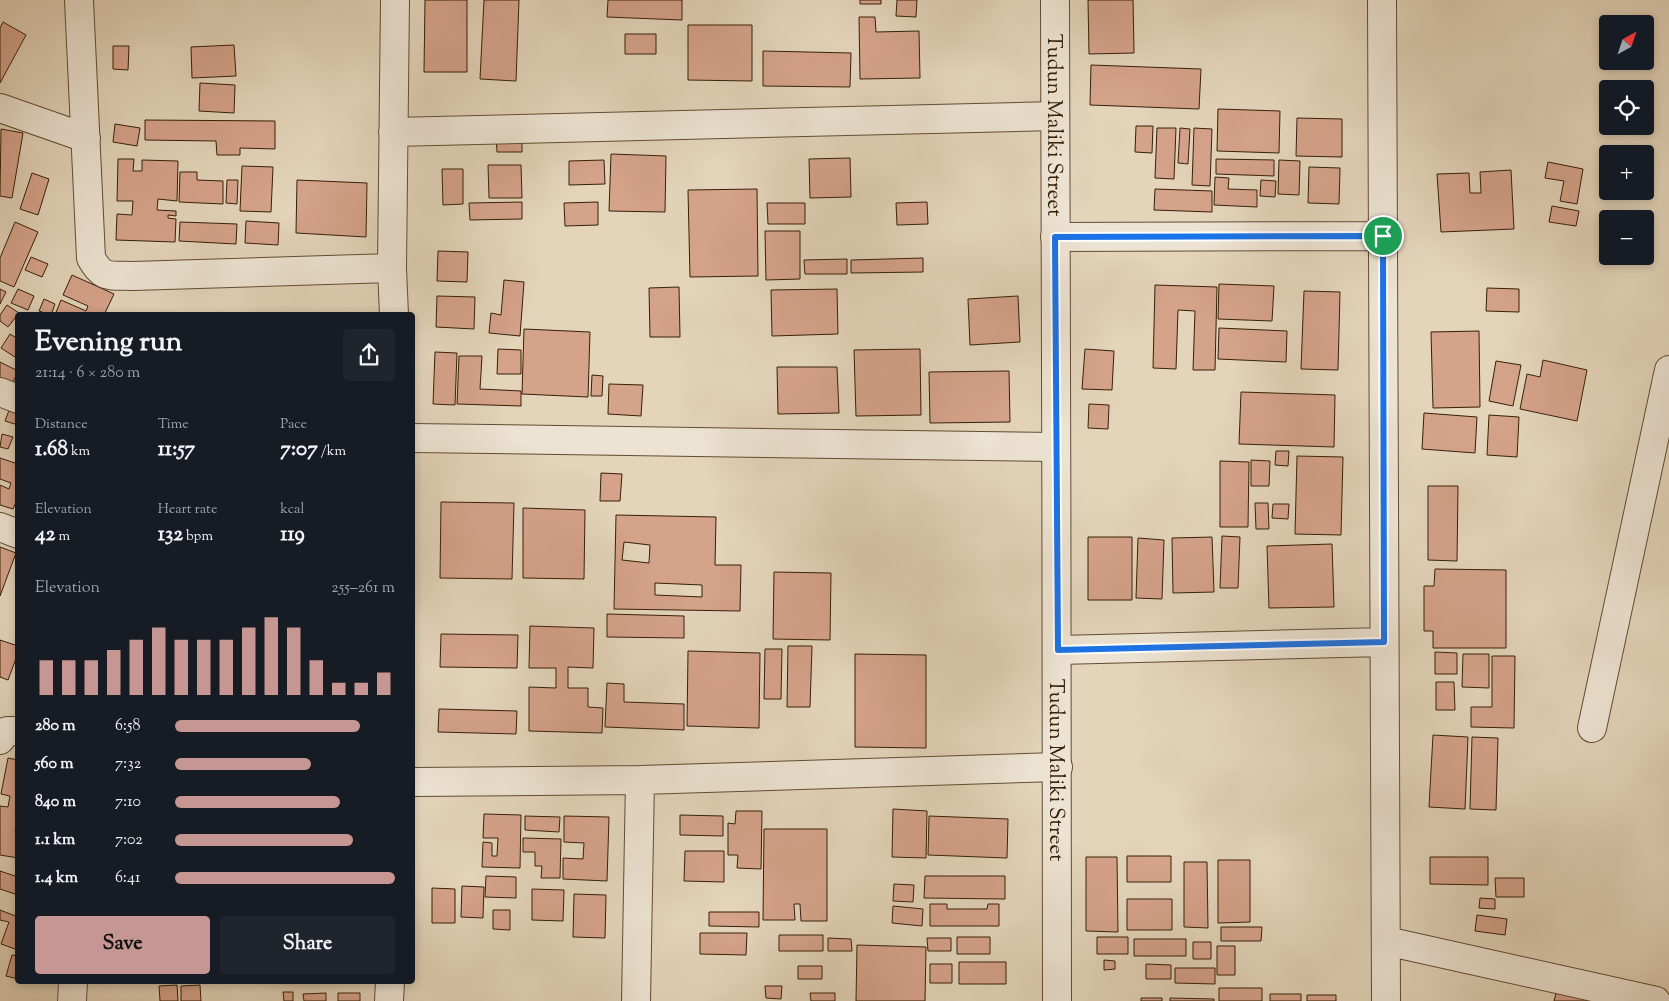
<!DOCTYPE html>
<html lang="en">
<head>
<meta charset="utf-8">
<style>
  :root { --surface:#171b24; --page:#20242c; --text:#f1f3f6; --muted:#9ea1a6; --accent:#c59692 }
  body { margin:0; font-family:"Sorts Mill Goudy",serif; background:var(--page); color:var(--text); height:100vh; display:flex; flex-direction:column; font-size:19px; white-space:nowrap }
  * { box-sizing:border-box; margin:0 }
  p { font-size:16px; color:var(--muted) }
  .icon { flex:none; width:28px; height:28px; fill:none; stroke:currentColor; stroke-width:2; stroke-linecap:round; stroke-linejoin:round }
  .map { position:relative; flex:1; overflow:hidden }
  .details { position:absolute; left:15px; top:312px; width:400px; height:672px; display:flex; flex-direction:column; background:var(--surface); border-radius:5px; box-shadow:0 2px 8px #0003 }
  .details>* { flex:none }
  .needle { width:32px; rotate:40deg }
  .fabs { position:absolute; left:1599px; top:15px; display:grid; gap:10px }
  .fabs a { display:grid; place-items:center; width:55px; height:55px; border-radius:5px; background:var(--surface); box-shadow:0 2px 8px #0003; font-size:25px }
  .pin { position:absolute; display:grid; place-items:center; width:42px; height:42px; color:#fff; margin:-21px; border:2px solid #fff; border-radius:50%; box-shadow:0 1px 5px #0007 }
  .round { display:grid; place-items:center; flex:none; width:52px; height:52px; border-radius:5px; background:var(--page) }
  .head { display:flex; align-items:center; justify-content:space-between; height:85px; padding:0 20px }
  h1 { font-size:28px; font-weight:700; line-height:38px }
  .figures { display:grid; grid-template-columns:repeat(3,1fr); gap:8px; height:85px; padding:5px 20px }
  .figures div { display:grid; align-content:center }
  .figures b { font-size:21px; font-weight:700 }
  .figures small { font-size:14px; font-weight:400 }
  .figures p { font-size:14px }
  .chart { height:140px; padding:10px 20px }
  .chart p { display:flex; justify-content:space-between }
  .chart svg { width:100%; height:90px; margin-top:5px; stroke:var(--accent); stroke-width:6 }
  .cta { display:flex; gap:10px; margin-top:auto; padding:10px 20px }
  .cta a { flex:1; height:58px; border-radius:5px; background:var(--accent); color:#111; font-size:20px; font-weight:700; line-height:58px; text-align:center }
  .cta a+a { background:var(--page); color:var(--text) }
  ul { padding:0 20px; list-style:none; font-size:16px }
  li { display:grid; grid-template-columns:80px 60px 1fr; align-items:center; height:38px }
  li i { height:12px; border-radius:6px; background:var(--accent) }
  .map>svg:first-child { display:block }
  .building { fill:#d5a28a; stroke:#362007; fill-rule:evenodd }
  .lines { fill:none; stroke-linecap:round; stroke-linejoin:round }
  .minor-casing { stroke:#614d34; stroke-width:30 }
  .tertiary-casing { stroke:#614d34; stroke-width:30 }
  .minor { stroke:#ede3d2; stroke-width:28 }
  .tertiary { stroke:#ede3d2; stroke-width:28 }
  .route-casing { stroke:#fff; stroke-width:10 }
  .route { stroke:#1a73e8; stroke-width:6 }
  .labels { text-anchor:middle; stroke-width:5; stroke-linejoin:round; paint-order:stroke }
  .street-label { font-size:21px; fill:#362007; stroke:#ede3d2 }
</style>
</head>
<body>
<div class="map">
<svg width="1669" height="1001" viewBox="0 0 1669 1001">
  <rect width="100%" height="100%" fill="#e3d4ba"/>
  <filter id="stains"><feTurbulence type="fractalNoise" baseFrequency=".004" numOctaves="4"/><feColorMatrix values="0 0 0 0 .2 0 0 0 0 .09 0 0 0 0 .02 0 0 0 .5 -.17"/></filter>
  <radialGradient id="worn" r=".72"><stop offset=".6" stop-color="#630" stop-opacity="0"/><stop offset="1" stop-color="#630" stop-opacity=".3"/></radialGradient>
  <!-- building -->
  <path class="building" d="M425 0H467V72H424Z
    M484 0H519L516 81 480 79Z
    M608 0H682V20L607 17Z
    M860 0H881V4H860Z
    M897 0H917L916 17 896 16Z
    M1088 0H1133L1134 53 1089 54Z
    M859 17H875L876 32 919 31 920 78 860 79Z
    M3 22 26 35 0 83V28Z
    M688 25H752V81L688 80Z
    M625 34H656V54H625Z
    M234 45 236 76 192 78 191 47Z
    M113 46H129L128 70 113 69Z
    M763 51 851 53 850 87 763 86Z
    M1091 65 1201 69 1199 109 1090 105Z
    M200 83 235 85 234 113 199 111Z
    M1218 109 1280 111 1279 153 1217 151Z
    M1297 118 1342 119V157L1296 156Z
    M145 120 275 121V149L240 148V155H217L216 141 145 140Z
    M115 124 140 128 137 146 113 142Z
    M1136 126H1153L1152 153 1135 152Z
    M1157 128H1176L1174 179 1155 178Z
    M1180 128 1190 129 1188 164 1178 163Z
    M1194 128 1212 129 1210 186 1192 185Z
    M1 129 23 133 12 198 0 196Z
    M496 136H522V152H497Z
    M611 154 666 156 665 212 609 211Z
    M850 158 851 197 810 198 809 159Z
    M118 159H134L133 171H142V160L178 161 177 201 158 199 157 210 176 211V216L168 215V218L176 219 175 242 116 240 117 214 132 215 133 201H117Z
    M1216 159 1274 160V176L1216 174Z
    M604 160 605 184 569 185V161Z
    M1279 160 1300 161 1299 195 1278 194Z
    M1548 162 1583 169 1577 204 1560 201 1564 181 1545 178Z
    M488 165H521L522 198H489Z
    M242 166 273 167 271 212 240 211Z
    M1309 167 1340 168 1339 204 1308 203Z
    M442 169H463V204L443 205Z
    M1511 170 1514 229 1441 232 1437 174 1469 173 1470 193H1481L1480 172Z
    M180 172H197V180L223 181V204L179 202Z
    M32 173 49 179 38 215 20 209Z
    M1215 177 1229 178 1228 189 1257 190V207L1214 205Z
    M227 180H238L237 204 226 203Z
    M297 180 367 183 366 237 296 233Z
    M1261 180 1276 181 1275 197 1260 196Z
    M757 189 758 276 690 277 688 190Z
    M1155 189 1212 191V212L1154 210Z
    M522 202V219L470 220 469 203Z
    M598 202V225L565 226 564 203Z
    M927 202 928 224 897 225 896 203Z
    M767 203H805V224H768Z
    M1552 206 1579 211 1576 226 1549 222Z
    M246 221 279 223 278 245 245 243Z
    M15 222 38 232 14 287 0 281V258Z
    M180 222 237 224 236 244 179 241Z
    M765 231H800V279L766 280Z
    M438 251 468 252 467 282 437 281Z
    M31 257 48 264 42 277 25 270Z
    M923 258V272L851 273V260Z
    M847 259V274H805L804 260Z
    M72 275 114 294 104 315H55L61 300 86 311 88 306 63 295Z
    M504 280 524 282 520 336 489 333 491 313 501 315Z
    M1219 284 1274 286 1272 321 1218 319Z
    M1155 285 1217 287 1215 370H1193L1195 311 1178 310 1176 369 1153 368Z
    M679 287 680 337H650L649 288Z
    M1487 288 1519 289V312L1486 311Z
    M0 289 6 292 0 304Z
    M18 289 34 296 28 310 11 303Z
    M837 289 838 334 772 336 771 290Z
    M1304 291 1340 292 1338 370 1301 369Z
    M437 296 475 297 474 329 436 327Z
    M1018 296 1020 342 970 345 968 299Z
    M44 299 55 304 51 315 39 311Z
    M7 305 19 313 8 327 0 321V315Z
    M1219 328 1287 331 1286 362 1218 359Z
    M524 329 590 332 588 397 522 394Z
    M1479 331 1480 407 1433 408 1431 332Z
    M10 334 18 339V359L1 348Z
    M498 349 521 350V374H497Z
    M920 349 921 415 856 416 854 350Z
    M1085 349 1114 351 1112 390 1082 389Z
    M435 352 457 353 455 405 433 404Z
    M459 356H482L480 389 521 391V406L457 404Z
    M1543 360 1587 370 1577 421 1520 409 1527 374 1540 377Z
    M1496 361 1521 365 1513 406 1489 401Z
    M0 362 18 371 10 389 0 384Z
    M777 367H837L839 413 778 414Z
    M1009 371 1010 422 930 423 929 372Z
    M592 375 603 376 602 396H591Z
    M609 384 643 385 641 416 608 414Z
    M1241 392 1335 395 1334 447 1239 444Z
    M1089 404 1109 405 1108 429 1088 428Z
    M11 405 18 408V425L5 421Z
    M1424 413 1477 417 1475 453 1422 449Z
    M1489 415 1519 417 1517 457 1487 455Z
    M2 434 13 437 8 449 0 447Z
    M1276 451H1289L1288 466 1275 465Z
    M1297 456 1343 457 1341 535 1295 534Z
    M0 458 18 464V497L13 509 0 505V485L9 489 11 483 0 479Z
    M1251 460 1270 461 1269 486H1251Z
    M1220 461 1249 462 1248 527H1220Z
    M601 473 622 474 620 501H600Z
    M1428 486H1458L1457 561 1428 560Z
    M441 502 514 503 512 579 440 578Z
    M1255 503H1268L1269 529H1256Z
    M1273 504H1289L1288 519 1272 518Z
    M523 508 585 510 584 579 523 578Z
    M616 515 716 517 715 565H741L740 611 614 609ZM624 542 650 545 649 563 622 560ZM655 583 702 585V597L655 595Z
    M1222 536 1240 537 1238 588H1220Z
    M1088 537H1132V600H1088Z
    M1212 537 1214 592 1173 593 1172 538Z
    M1138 538 1164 540 1162 599 1136 598Z
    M1332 544 1334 607 1269 608 1267 546Z
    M0 547 16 553 0 596Z
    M1435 569 1506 570V648H1433V631H1424V586H1434Z
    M774 572 831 573 830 640 773 639Z
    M607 614 684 616V638L607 637Z
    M530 626 594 628 593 668 568 667V688H588V707L603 708 602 733 529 731V687L556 688V668H529Z
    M441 634 518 635 517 668 440 667Z
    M0 640 18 646V653L8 680 0 677Z
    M788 646H812L810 707H787Z
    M765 649H782L781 699H764Z
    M688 651 760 653 759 728 687 726Z
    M1435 652 1457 653V674H1435Z
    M855 654 926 655V748L855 747Z
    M1463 654H1489V688L1462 687Z
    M1492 656H1515L1514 728 1471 727V707H1492Z
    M1436 682H1454L1455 710H1436Z
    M607 683 624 684V702L684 704V730L605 727Z
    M439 709 517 711 516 734 438 732Z
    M1433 735 1468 737 1465 809 1429 807Z
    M1472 737 1498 738 1496 810 1470 809Z
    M8 758 18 760V817L15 831 18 832V858L0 855V806L8 807 10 796 1 794Z
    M893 809 927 811 926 858 892 857Z
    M736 811H762L761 869 737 868 738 855H728V823L735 824Z
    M484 814 521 815 520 868 482 867 483 842 492 843V856H497L498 838H483Z
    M680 815 723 816V836L680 835Z
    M525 816 560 817 559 832 525 830Z
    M564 816 609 817 607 881 563 879V858L583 859 584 843 564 842Z
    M929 816 1008 819 1007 858 928 855Z
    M764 829H827V921H801L800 904H794L795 920H763Z
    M523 838 561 839 560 878H541L542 866H535V852H523Z
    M685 851H724V882L684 881Z
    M1127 856H1171V882H1127Z
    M1086 857H1117L1118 932 1086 931Z
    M1430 857H1488V885L1430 884Z
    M1218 860H1250V922L1218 923Z
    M1184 862H1207L1208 928 1184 927Z
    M0 871 18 877V895L0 889Z
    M486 876 516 877V898L485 897Z
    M925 876H1005V899L924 898Z
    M1495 878H1524V897H1496Z
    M894 884 914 885 913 902 893 901Z
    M462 886 484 887 483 918 461 917Z
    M432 888 455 889V923H432Z
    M532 889 564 890 563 921 532 920Z
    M574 894 606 895 605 938 573 937Z
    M1480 898 1495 899V909L1479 908Z
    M1127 899H1172V930H1127Z
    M930 904H947V909H987L988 904H999V926H930Z
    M893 906 923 909 922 926 892 923Z
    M0 910 18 917V950L1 944 9 922 0 920Z
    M493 910H510V930L493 929Z
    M709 912H759V927L709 926Z
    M1477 915 1507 919 1505 935 1475 931Z
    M1221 927H1262L1261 941H1221Z
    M700 933H747L746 955 700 954Z
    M779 935H823V951H779Z
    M957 937H990V954H957Z
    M1097 937H1128V954H1097Z
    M828 938 851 939 852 951H828Z
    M927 938H951V951H928Z
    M1134 939H1186V956H1134Z
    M1193 942H1211V959H1193Z
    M857 945 926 947 925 1001H856Z
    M1217 946H1235V975H1217Z
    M12 955 18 956V979L6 976Z
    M1104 960 1115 961V969L1104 970Z
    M959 962H1006V984H959Z
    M930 964H952V983H930Z
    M1146 964 1171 965V979H1146Z
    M798 966H822V979H798Z
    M1175 968H1215V984L1175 983Z
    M1559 982 1597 1001H1554Z
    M177 985 178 1001H160L159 986Z
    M200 985 201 1001H181V986Z
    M765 986H782L781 999 766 998Z
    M1219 988H1262V1001H1219Z
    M283 992H293V1001H284Z
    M326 993V1001H304L303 994Z
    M338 993H360V1001H338Z
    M810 993H835V1001H811Z
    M1270 994H1301V1001H1270Z
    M1307 995H1336V1001H1307Z
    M1141 998H1162V1001H1141Z
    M1170 998 1214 999V1001H1170Z"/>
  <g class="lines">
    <defs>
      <path id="minor" d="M79 0 91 258C103 280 110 275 133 276L392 268
        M1382 0 1386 1001
        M0 108 86 138
        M393 132 1055 116
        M1055 237 1383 236
        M394 315 392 268 395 0
        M0 392 18 399
        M412 438 1055 447
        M0 527 18 534
        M1058 650 1384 642
        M1592 728 1669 370
        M0 740 7 731H18
        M412 782 640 780 1058 767
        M1386 941 1656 1001
        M72 1001 73 982
        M389 1001 390 982
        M636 1001 640 780"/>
      <g id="tertiary">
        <path id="s1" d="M1055 0C1055 334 1058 667 1057 1001"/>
      </g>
    </defs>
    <!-- minor casing -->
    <use href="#minor" class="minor-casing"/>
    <!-- tertiary casing -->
    <use href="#tertiary" class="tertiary-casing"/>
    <!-- minor -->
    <use href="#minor" class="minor"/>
    <!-- tertiary -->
    <use href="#tertiary" class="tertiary"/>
  </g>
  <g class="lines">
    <defs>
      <path id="route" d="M1383 236 1384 642 1058 650 1055 237Z"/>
    </defs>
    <!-- route casing -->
    <use href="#route" class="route-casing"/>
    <!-- route -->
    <use href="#route" class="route"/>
  </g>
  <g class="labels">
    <!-- street labels -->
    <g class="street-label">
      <text dy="7" stroke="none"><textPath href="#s1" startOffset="125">Tudun Maliki Street</textPath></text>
      <text dy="7" stroke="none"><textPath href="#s1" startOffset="770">Tudun Maliki Street</textPath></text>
    </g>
  </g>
  <rect width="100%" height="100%" filter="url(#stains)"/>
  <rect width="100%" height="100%" fill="url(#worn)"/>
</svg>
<div class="fabs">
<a><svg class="needle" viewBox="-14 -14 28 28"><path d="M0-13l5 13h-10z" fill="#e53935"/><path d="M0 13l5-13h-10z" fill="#9ea1a6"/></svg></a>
<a><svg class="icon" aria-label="locate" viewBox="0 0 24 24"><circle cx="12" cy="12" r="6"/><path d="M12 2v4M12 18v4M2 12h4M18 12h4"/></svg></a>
<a>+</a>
<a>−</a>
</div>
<div class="pin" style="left:1383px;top:236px;background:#1e9e55"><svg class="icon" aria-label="arrive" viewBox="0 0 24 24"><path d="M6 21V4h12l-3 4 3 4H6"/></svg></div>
<section class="details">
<div class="head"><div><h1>Evening run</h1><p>21:14 · 6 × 280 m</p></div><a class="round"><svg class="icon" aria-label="share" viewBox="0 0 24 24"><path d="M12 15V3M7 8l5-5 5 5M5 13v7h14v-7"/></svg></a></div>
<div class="figures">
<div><p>Distance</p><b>1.68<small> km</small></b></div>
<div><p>Time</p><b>11:57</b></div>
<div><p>Pace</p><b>7:07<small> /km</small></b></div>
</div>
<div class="figures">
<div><p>Elevation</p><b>42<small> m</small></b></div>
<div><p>Heart rate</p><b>132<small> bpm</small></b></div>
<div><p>kcal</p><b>119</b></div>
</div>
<div class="chart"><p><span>Elevation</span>255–261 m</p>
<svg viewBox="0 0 160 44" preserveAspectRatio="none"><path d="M5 44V27M15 44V27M25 44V27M35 44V22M45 44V17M55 44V11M65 44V17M75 44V17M85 44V17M95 44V11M105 44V6M115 44V11M125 44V27M135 44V38M145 44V38M155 44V33"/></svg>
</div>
<ul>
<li><b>280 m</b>6:58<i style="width:84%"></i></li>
<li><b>560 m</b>7:32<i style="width:62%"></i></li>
<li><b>840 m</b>7:10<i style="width:75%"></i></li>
<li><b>1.1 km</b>7:02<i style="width:81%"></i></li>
<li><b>1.4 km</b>6:41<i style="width:100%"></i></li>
</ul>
<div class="cta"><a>Save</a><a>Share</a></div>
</section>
</div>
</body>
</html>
